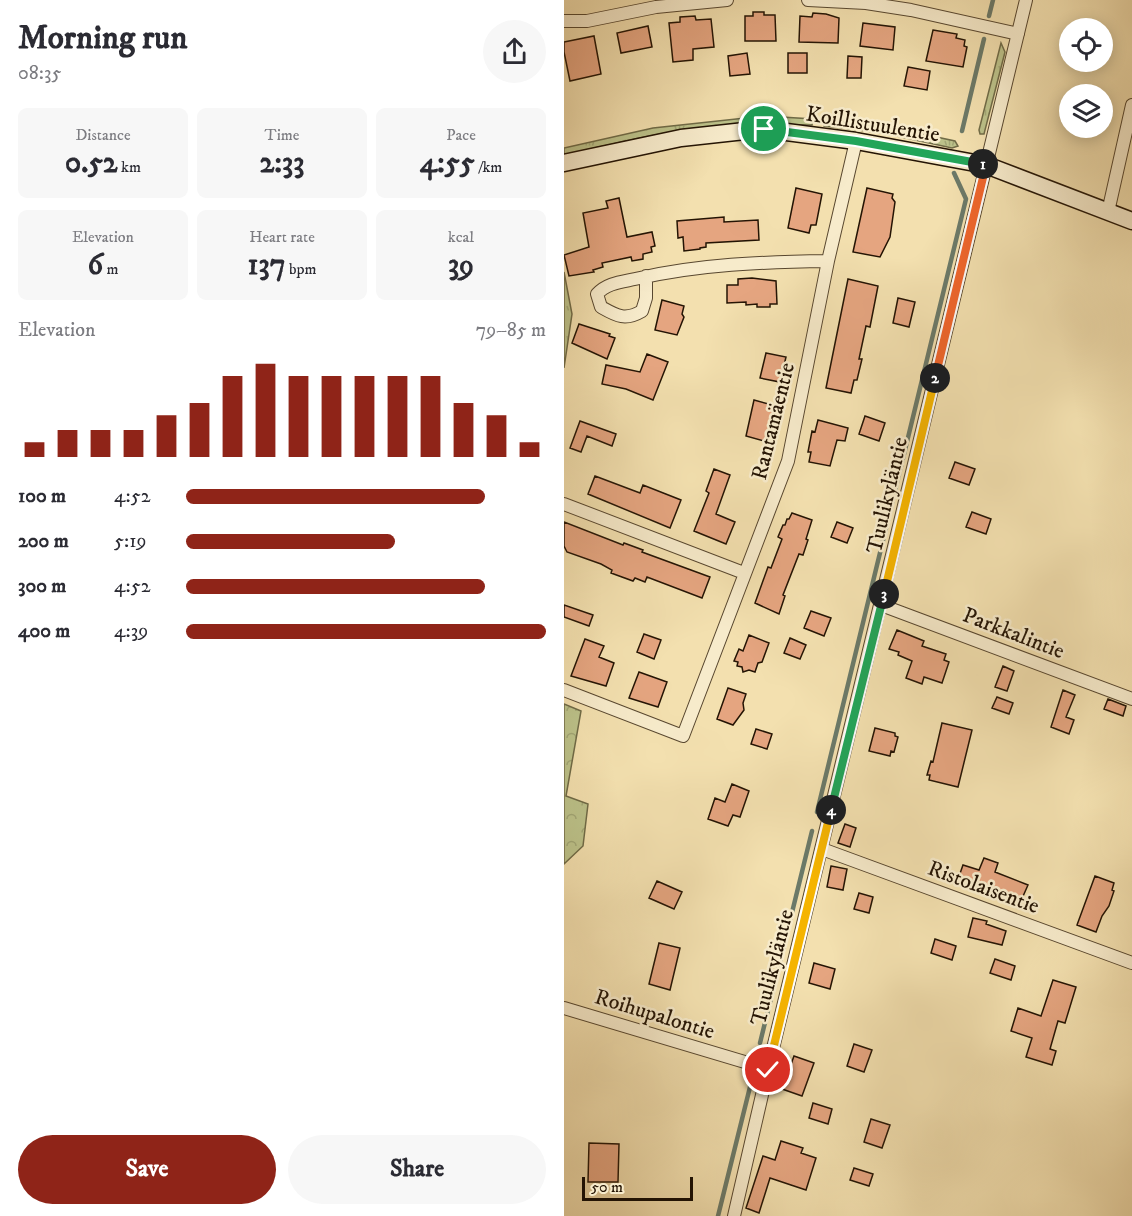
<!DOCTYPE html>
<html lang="en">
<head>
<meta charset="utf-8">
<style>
  :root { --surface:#fff; --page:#f7f7f7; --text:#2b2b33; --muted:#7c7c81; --accent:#8f2418 }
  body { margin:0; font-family:"IM FELL DW Pica",serif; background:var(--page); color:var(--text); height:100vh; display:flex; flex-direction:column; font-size:22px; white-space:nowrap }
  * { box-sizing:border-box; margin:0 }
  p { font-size:20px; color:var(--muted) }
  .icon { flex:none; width:33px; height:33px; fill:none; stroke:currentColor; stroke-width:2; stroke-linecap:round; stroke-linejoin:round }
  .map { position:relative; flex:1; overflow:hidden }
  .side { display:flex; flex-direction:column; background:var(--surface); width:564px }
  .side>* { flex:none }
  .fabs { position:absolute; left:495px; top:18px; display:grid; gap:12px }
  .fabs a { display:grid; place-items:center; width:54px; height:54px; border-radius:50%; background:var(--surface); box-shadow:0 3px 15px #0003; font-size:30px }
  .scale { position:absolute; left:18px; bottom:15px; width:111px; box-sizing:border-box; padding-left:6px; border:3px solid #241404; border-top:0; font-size:16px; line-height:21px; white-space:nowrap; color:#241404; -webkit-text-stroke:4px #f7ebcb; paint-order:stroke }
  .pin { position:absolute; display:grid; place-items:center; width:51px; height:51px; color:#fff; margin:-26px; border:3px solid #fff; border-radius:50%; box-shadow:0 2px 6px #0007 }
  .km { position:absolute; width:30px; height:30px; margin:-15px; border-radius:50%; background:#222; color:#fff; font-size:16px; line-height:30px; text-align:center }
  .round { display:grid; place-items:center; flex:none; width:63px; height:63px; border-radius:32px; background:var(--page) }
  .headline { display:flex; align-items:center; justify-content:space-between; height:102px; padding:0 18px }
  h1 { font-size:33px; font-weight:700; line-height:45px }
  .figures { display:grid; grid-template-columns:repeat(3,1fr); gap:9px; height:102px; padding:6px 18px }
  .figures div { display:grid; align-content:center; border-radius:9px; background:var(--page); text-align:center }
  .figures b { font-size:30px; font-weight:700 }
  .figures small { font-size:16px; font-weight:400 }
  .figures p { font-size:16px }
  .chart { height:168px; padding:12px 18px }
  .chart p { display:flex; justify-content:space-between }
  .chart svg { width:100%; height:108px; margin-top:6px; stroke:var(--accent); stroke-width:6 }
  .cta { display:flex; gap:12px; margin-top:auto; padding:12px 18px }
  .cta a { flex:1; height:69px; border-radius:36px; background:var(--accent); color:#fff; font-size:24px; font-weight:700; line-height:69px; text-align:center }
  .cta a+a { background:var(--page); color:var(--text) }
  ul { padding:0 18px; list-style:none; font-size:20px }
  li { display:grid; grid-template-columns:96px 72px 1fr; align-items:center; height:45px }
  li i { height:15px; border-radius:8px; background:var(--accent) }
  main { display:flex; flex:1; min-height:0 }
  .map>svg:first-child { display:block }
  .grass { fill:url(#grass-tufts); stroke:#706b47; stroke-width:1.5 }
  .forest { fill:url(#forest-crowns); stroke:#706b47; stroke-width:1.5 }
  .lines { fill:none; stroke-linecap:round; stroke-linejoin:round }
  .stream { stroke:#6b7968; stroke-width:4.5 }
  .building { fill:#e5a580; stroke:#241404; stroke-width:1.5 }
  .street-casing { stroke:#58472f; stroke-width:14 }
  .secondary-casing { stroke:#241404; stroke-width:19 }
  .street { stroke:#f7ebcb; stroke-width:12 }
  .secondary { stroke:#f7ebcb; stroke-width:16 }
  .split-1-casing { stroke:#fff; stroke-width:12 }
  .split-2-casing { stroke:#fff; stroke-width:12 }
  .split-3-casing { stroke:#fff; stroke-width:12 }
  .split-4-casing { stroke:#fff; stroke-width:12 }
  .split-5-casing { stroke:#fff; stroke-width:12 }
  .split-1 { stroke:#22a559; stroke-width:8 }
  .split-2 { stroke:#f0652b; stroke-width:8 }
  .split-3 { stroke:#f5b400; stroke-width:8 }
  .split-4 { stroke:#22a559; stroke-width:8 }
  .split-5 { stroke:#f5b400; stroke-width:8 }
  .labels { text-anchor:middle; stroke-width:5; stroke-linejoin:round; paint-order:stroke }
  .street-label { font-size:22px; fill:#241404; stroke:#f7ebcb }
</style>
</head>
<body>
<main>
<section class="side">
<div class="headline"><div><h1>Morning run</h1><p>08:35</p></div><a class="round"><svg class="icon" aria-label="share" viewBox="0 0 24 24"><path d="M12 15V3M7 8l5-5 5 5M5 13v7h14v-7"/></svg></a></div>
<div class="figures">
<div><p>Distance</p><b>0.52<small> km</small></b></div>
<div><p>Time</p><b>2:33</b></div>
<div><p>Pace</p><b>4:55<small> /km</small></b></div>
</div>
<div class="figures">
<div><p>Elevation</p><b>6<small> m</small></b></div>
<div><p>Heart rate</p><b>137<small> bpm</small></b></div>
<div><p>kcal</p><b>39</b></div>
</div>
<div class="chart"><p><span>Elevation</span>79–85 m</p>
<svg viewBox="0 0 160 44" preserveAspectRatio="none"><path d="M5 44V38M15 44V33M25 44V33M35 44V33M45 44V27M55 44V22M65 44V11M75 44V6M85 44V11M95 44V11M105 44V11M115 44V11M125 44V11M135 44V22M145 44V27M155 44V38"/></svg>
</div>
<ul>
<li><b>100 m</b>4:52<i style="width:83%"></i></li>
<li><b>200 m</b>5:19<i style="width:58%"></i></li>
<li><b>300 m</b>4:52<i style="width:83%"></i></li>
<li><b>400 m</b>4:39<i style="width:100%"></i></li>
</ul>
<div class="cta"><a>Save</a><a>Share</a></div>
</section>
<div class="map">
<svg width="568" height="1216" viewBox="0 0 568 1216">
  <defs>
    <pattern id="grass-tufts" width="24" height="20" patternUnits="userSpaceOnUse" patternTransform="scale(1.5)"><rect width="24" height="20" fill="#bcc28a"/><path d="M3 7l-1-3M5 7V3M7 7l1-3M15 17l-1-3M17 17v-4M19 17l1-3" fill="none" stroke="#a1a675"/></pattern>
    <pattern id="forest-crowns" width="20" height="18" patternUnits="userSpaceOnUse" patternTransform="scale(1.5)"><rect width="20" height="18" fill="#bcc28a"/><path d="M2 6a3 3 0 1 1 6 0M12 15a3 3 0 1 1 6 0" fill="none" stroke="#a1a675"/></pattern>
  </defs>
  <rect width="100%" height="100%" fill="#f3e0af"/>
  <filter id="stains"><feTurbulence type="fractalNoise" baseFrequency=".00333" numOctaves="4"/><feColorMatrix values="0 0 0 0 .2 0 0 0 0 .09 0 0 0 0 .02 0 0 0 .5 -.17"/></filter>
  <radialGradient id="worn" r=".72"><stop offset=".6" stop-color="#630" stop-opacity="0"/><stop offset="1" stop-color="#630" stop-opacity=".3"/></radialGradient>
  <!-- grass -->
  <path class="grass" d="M437 43 441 52 420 134H416L415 130Z
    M201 116 249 119 248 125C211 124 174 125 137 128 91 133 45 145 0 155V148L89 128Z
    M258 119 321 126 391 141 394 146 388 148 319 133 260 126Z
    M0 272 8 314 0 368Z"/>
  <!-- forest -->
  <path class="forest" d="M0 704 17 711 2 796 24 804 19 846 0 864Z"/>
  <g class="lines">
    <!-- stream -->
    <path class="stream" d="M425 16 429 0
      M398 131 420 39
      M253 812 402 199 390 173
      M196 1043 248 831
      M154 1216 186 1087"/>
  </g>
  <!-- building -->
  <path class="building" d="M189 12H200V15H211L212 41H181V16H189Z
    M249 13 262 14 275 18 274 43 235 42 236 16 248 17Z
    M131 16 132 20 147 19 150 47 129 49V60L109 62 105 23 116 22V17Z
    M299 23 331 27 329 50 296 46Z
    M84 26 88 47 57 53 53 33Z
    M369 30 393 34 392 38 401 40 400 46 403 47 399 67 362 61Z
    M30 36 37 74 6 81 0 52V42Z
    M183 53 186 74 166 76 164 56Z
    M224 53H243V73H224Z
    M284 56 298 57 297 78H283Z
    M344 67 366 71 363 90 340 86Z
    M232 188 258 194 252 225H247L245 233 224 228Z
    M303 188 329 194 328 198 331 202 326 237 316 257 289 252Z
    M55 198 63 237 88 232 91 246 87 247 88 252 79 254V259L68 261 67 257 38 263 39 267 29 270 30 272 5 276 0 255 25 247 19 213 44 208 42 201Z
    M160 217V222L194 220 195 240 142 243V247L136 248V249L120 251 119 237 114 238 113 221Z
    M188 278 212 281 213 304H206V307H193V304L182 305V302L163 303V285H174V279Z
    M284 279 314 286 306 327 302 326 295 359H298L293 380H290L287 393 262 388Z
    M334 298 351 302 345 327 329 323Z
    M98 300 120 306 118 314 120 317 113 335 91 330Z
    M15 324 46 334 45 336 51 338 43 359 8 343Z
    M202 353 222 357 216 382 196 378Z
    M83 354 104 362 89 400 62 389 38 384 42 365 76 372Z
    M190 400 212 406 204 442 182 436Z
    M301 416 321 423 315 441 295 434Z
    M254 420 284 428 281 441 273 440 266 466 245 462 247 452H244L248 431 251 432Z
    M16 421 52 434 48 446 23 436 17 452 6 448Z
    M391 462 411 469 405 485 385 478Z
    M150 469 166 475 152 514 171 522 162 544 130 531 145 493 142 491Z
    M31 476 76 493 79 485 117 500 106 528 24 494Z
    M408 512 427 519 422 534 402 527Z
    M228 513 248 520 242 539 244 540 239 555 235 554 219 595 221 596 215 614 191 603 204 567 207 568 218 539 214 537 219 525H221L223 519H225Z
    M0 522 59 545 60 543 79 550 78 552 146 577 138 598 83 577 81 582 71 578 69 581 47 573 48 570 37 564 3 552 0 546Z
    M273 522 289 528 283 543 267 537Z
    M0 605 29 615 25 626 0 617Z
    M247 611 267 618 260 636 240 628Z
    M333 630 360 641 358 646 382 654 380 660 385 662 378 683 360 677 358 684 342 678 348 661 334 655 335 652 325 649Z
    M80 634 97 640 90 659 73 652Z
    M185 635 205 643 198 662 194 663 191 672 185 670 179 672 178 667 173 666 174 662 170 661 175 649 179 651Z
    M226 638 242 645 236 659 220 653Z
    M21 639 40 646 35 657 50 663 42 686 7 676Z
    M439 666 450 671 443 691 431 687Z
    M75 672 103 682 94 707 65 698Z
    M164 688 182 694 179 703 180 710 169 725 153 719Z
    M499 690 511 695 502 717 510 720 505 734 487 727Z
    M433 697 449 703 445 714 428 708Z
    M544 699 562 706 559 716 540 709Z
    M378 723 408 730 394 787 365 780 366 775H363L367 761 369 762Z
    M311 728 331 733V736L334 737 330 752 327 751 326 756 305 751Z
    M192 729 208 734 203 749 187 744Z
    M168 784 185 791 176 817 169 815 164 826 144 819 151 798 161 802Z
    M281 824 292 828 286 847 274 843Z
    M420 858 434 863 431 872 464 885 456 903 424 891V893L393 882 399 865 415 870Z
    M267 866 283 869 279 890 263 887Z
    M531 876 550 883 548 890 550 891 545 906 538 916 532 932 513 925Z
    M93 881 118 892 110 909 85 898Z
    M295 893 309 897 305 913 290 909Z
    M409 918 423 921 422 924 442 931 438 945 404 937Z
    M371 939 392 946 388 960 367 953Z
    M95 943 116 948 106 990 85 984Z
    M431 959 451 966 447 980 426 973Z
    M250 963 271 969 266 989 245 983Z
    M489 980 512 987 501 1023 494 1021 486 1049 492 1051 488 1065 462 1057 468 1038 447 1031 454 1008 477 1016Z
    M290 1044 308 1050 300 1072 283 1066Z
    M230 1056 250 1063 238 1096 218 1089Z
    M249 1103 268 1109 264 1124 245 1118Z
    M307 1119 326 1125 318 1148 300 1142Z
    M217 1141 239 1148 237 1153 252 1158 242 1190 206 1178 195 1213 182 1208 199 1156 211 1160Z
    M25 1143 55 1144 54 1182H24Z
    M290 1168 309 1174 305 1186 286 1180Z"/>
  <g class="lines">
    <defs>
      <path id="street" d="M244 0 302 3 347 10 454 34
        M0 21H23L92 7 163 0
        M544 212 568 105
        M82 276V298L78 311C61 321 53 316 37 307L33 294C43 283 57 282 71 279 135 264 199 262 264 261
        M0 504 180 573
        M317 605 568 699
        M0 690 119 736 224 461 264 261 292 141
        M258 849 568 963
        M0 1008 204 1069
        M170 1216 204 1069 462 0"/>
      <path id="secondary" d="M0 163 117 138 199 129 292 141 422 165 568 221"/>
    </defs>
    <!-- street casing -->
    <use href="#street" class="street-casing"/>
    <!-- secondary casing -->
    <use href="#secondary" class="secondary-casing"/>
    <!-- street -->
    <use href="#street" class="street"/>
    <!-- secondary -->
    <use href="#secondary" class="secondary"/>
  </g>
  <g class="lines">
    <defs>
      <path id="split-1" d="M200 129 292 141 419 164"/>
      <path id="split-2" d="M371 378 422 165 419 164"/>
      <path id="split-3" d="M320 594 371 378"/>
      <path id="split-4" d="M267 810 320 594"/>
      <path id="split-5" d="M204 1070 267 810"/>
    </defs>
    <!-- split-1 casing -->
    <use href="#split-1" class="split-1-casing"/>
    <!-- split-2 casing -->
    <use href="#split-2" class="split-2-casing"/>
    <!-- split-3 casing -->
    <use href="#split-3" class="split-3-casing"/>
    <!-- split-4 casing -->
    <use href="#split-4" class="split-4-casing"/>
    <!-- split-5 casing -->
    <use href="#split-5" class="split-5-casing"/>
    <!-- split-1 -->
    <use href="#split-1" class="split-1"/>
    <!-- split-2 -->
    <use href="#split-2" class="split-2"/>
    <!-- split-3 -->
    <use href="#split-3" class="split-3"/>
    <!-- split-4 -->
    <use href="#split-4" class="split-4"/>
    <!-- split-5 -->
    <use href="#split-5" class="split-5"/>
  </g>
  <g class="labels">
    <!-- street labels -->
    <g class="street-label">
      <text transform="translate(309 123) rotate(9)" y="8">Koillistuulentie</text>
      <text transform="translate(208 421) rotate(-76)" y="8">Rantamäentie</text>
      <text transform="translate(322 495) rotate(-77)" y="8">Tuulikyläntie</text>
      <text transform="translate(450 632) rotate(21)" y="8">Parkkalintie</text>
      <text transform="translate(420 886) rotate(20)" y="8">Ristolaisentie</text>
      <text transform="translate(207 967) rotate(-76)" y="8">Tuulikyläntie</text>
      <text transform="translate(91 1013) rotate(17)" y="8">Roihupalontie</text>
    </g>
  </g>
  <rect width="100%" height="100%" filter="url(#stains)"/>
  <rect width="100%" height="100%" fill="url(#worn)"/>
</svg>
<div class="fabs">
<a><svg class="icon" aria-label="locate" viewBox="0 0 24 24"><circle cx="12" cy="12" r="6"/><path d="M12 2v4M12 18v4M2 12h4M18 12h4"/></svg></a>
<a><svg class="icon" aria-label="layers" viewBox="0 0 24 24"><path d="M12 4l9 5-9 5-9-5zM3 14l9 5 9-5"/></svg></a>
</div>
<div class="scale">50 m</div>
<div class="pin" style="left:200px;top:129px;background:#1e9e55"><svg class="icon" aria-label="arrive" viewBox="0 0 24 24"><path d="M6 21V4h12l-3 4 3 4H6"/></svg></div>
<div class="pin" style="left:204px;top:1070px;background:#d93025"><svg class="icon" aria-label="check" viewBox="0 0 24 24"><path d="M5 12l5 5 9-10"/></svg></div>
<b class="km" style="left:419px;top:164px">1</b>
<b class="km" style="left:371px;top:378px">2</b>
<b class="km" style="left:320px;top:594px">3</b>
<b class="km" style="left:267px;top:810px">4</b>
</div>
</main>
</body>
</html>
